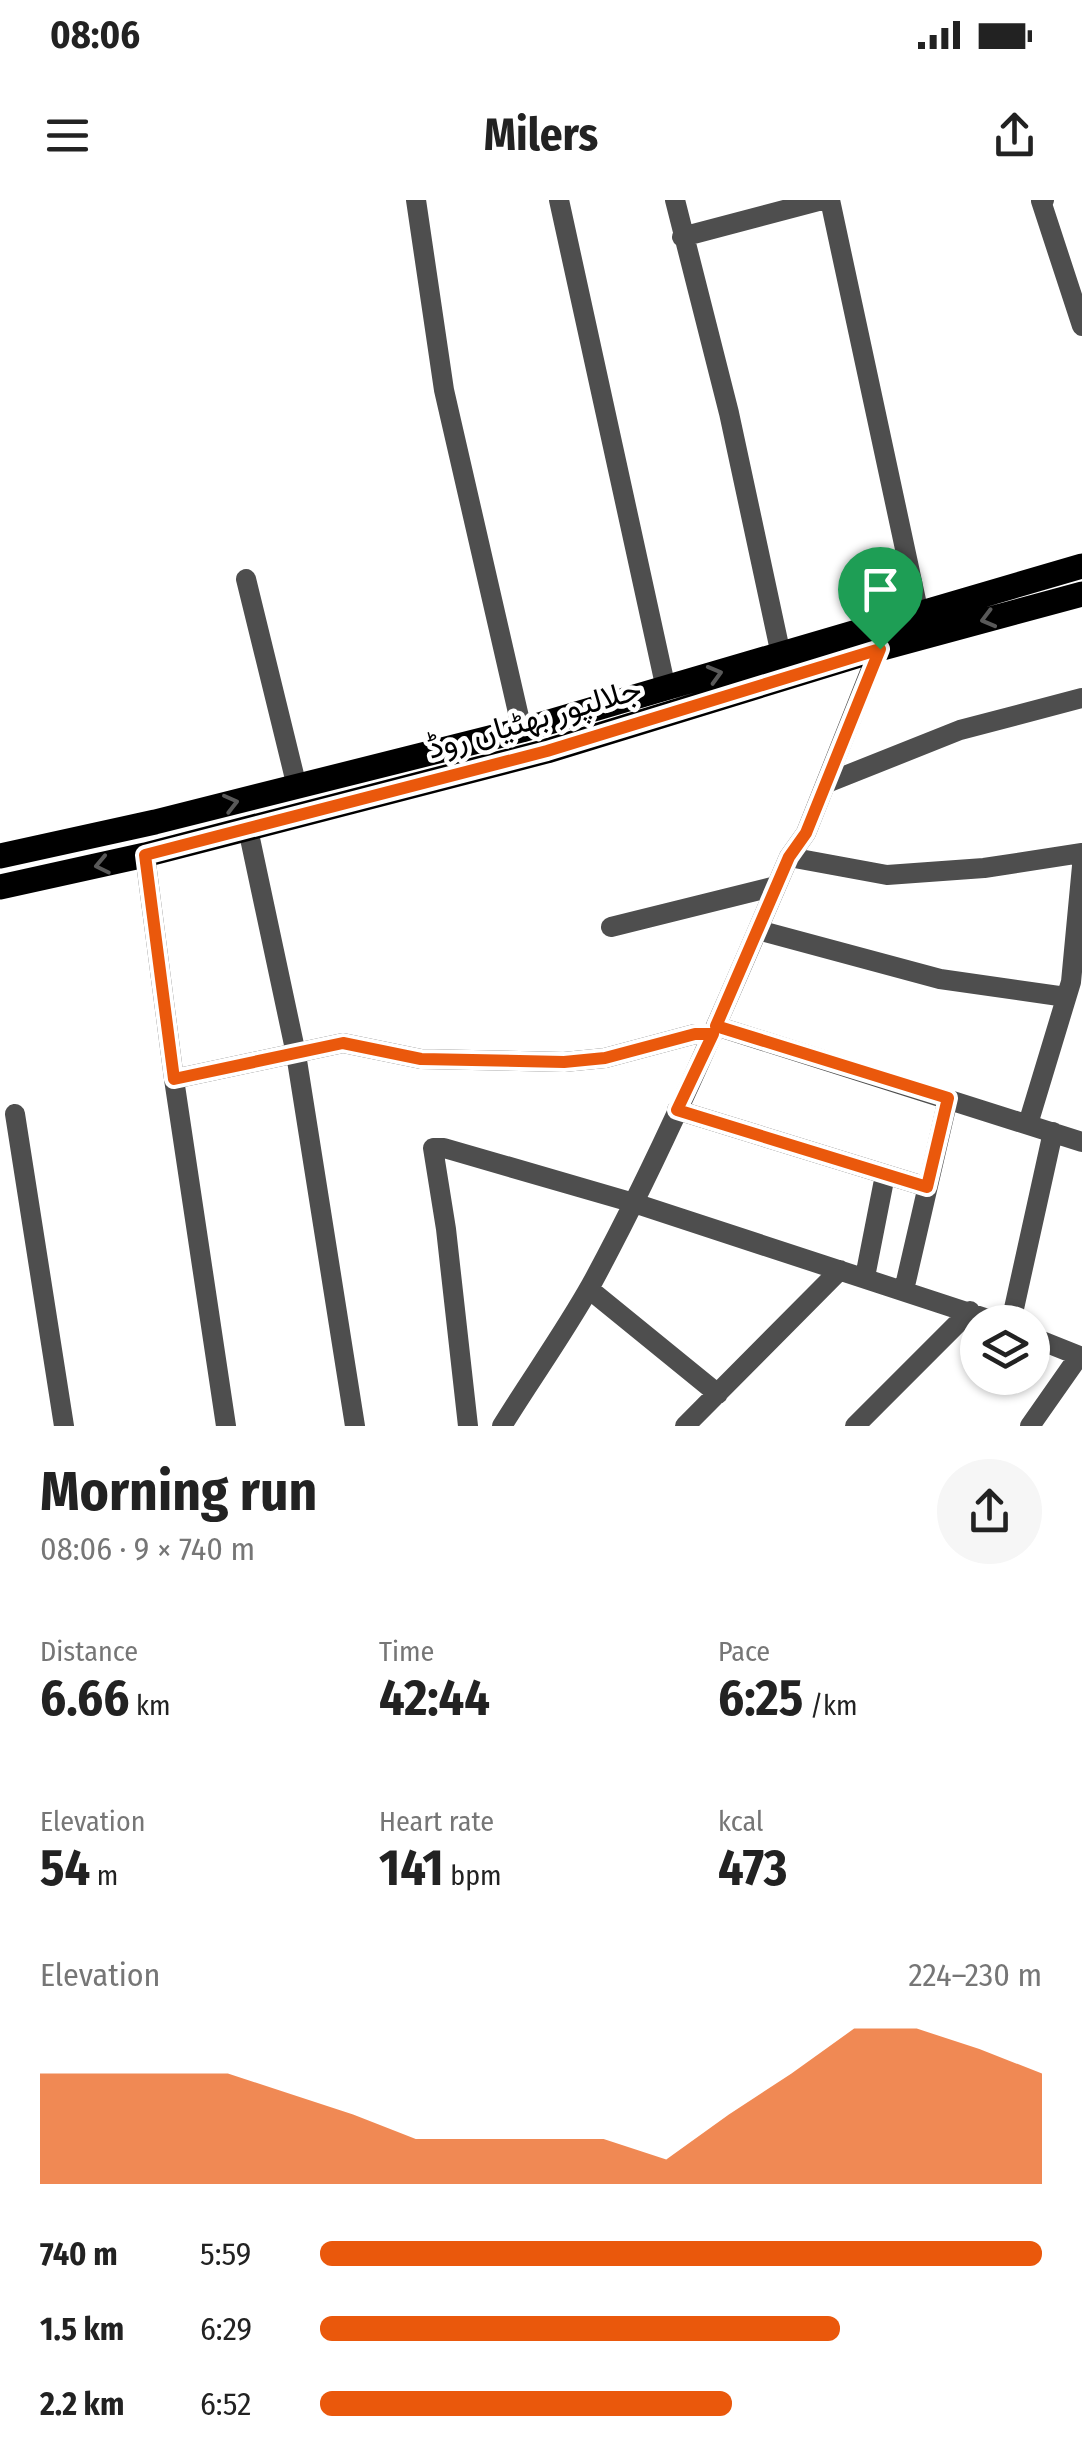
<!DOCTYPE html>
<html lang="en">
<head>
<meta charset="utf-8">
<style>
  :root { --surface:#fff; --page:#f6f6f6; --text:#222; --muted:#767676; --accent:#ea580c }
  body { margin:0; font-family:"Fira Sans Condensed",Vazirmatn,sans-serif; background:var(--page); color:var(--text); height:100vh; display:flex; flex-direction:column; font-size:38px; white-space:nowrap }
  * { box-sizing:border-box; margin:0 }
  p { font-size:32px; color:var(--muted) }
  .icon { flex:none; width:55px; height:55px; fill:none; stroke:currentColor; stroke-width:2; stroke-linecap:round; stroke-linejoin:round }
  .map { position:relative; height:1226px; overflow:hidden }
  .panel { display:flex; flex-direction:column; background:var(--surface); flex:1 }
  .panel>* { flex:none }
  .buttons { position:absolute; left:960px; top:1105px; display:grid; gap:20px }
  .buttons a { display:grid; place-items:center; width:90px; height:90px; border-radius:50%; background:var(--surface); box-shadow:0 2px 8px #0004; font-size:50px }
  .pin { position:absolute; display:grid; place-items:center; width:85px; height:85px; color:#fff; margin:-102px -42px; border-radius:50% 50% 50% 0; rotate:-45deg; box-shadow:0 0 10px #0007 }
  .pin .icon { rotate:45deg }
  .round { display:grid; place-items:center; flex:none; width:105px; height:105px; border-radius:52px; background:var(--page) }
  .summary { display:flex; align-items:center; justify-content:space-between; height:170px; padding:0 40px }
  h1 { font-size:55px; font-weight:700; line-height:75px }
  .metrics { display:grid; grid-template-columns:repeat(3,1fr); gap:15px; height:170px; padding:10px 40px }
  .metrics div { display:grid; align-content:center }
  .metrics b { font-size:50px; font-weight:700 }
  .metrics small { font-size:28px; font-weight:400 }
  .metrics p { font-size:28px }
  .chart { height:280px; padding:20px 40px }
  .chart p { display:flex; justify-content:space-between }
  .chart svg { width:100%; height:180px; margin-top:10px; fill:var(--accent); opacity:.7 }
  ul { padding:0 40px; list-style:none; font-size:32px }
  li { display:grid; grid-template-columns:160px 120px 1fr; align-items:center; height:75px }
  li i { height:25px; border-radius:12px; background:var(--accent) }
  .status { display:flex; justify-content:space-between; align-items:center; height:70px; padding:0 50px; background:var(--surface); direction:ltr }
  .status svg { height:28px; fill:currentColor }
  header { display:flex; justify-content:space-between; align-items:center; height:130px; padding:0 40px; background:var(--surface); font-size:45px; font-weight:700 }
  .map>svg:first-child { display:block }
  .lines { fill:none; stroke-linecap:round; stroke-linejoin:round }
  .minor { stroke:#4e4e4e; stroke-width:20 }
  .primary { stroke:#000; stroke-width:25 }
  .oneway { stroke:#595959 }
  .route-casing { stroke:#fff; stroke-width:20 }
  .route { stroke:#ea580c; stroke-width:12 }
  .labels { text-anchor:middle; stroke-width:9; stroke-linejoin:round; paint-order:stroke }
  .street-label { font-size:32px; fill:#000; stroke:#fff }
</style>
</head>
<body>
<div class="status"><b>08:06</b><svg viewBox="0 0 49 12"><path d="M0 12V9h3v3zM5 12V6h3v6zM10 12V3h3v9zM15 12V0h3v12zM26 1h20v11H26zM47 4h2v5h-2z"/></svg></div>
<header><svg class="icon" aria-label="menu" viewBox="0 0 24 24"><path d="M4 6h16M4 12h16M4 18h16"/></svg>Milers<svg class="icon" aria-label="share" viewBox="0 0 24 24"><path d="M12 15V3M7 8l5-5 5 5M5 13v7h14v-7"/></svg></header>
<div class="map">
<svg width="1082" height="1226" viewBox="0 0 1082 1226">
  <rect width="100%" height="100%" fill="#fff"/>
  <g class="lines">
    <!-- minor -->
    <path class="minor" d="M416 0 444 190 522 530
      M559 0 666 489
      M675 0 729 213 781 455
      M830 0 919 414
      M1044 0 1041 1 1082 126
      M682 37 822 0
      M246 379 297 587
      M827 583 960 530 1082 498
      M248 629 296 854 355 1226
      M145 655 174 879 226 1226
      M789 657 887 675 984 668 1082 653
      M611 727 776 686
      M758 730 940 779 1066 797
      M716 826 1082 942
      M174 879 343 843 421 859 564 862 605 858 695 834H713
      M677 910 927 987
      M15 914 64 1226
      M1028 924 1071 782 1082 666
      M865 1077 885 975
      M589 1089 718 1194
      M904 1090 948 899
      M1011 1122 1053 932
      M1032 1137 1082 1157
      M468 1226 446 1029 433 948H444L634 1003 997 1122
      M502 1226C531 1179 564 1133 591 1085 666 947 727 801 789 657L806 633 879 449
      M685 1226 840 1070
      M855 1226 970 1111
      M1030 1226 1079 1156"/>
    <!-- primary -->
    <path class="primary" d="M0 656 155 622 522 530 1082 366
      M0 687 145 655 547 551 879 449 1082 394"/>
  </g>
  <!-- one-way arrows -->
  <defs><path id="oneway-chevron" d="M-2-3.5L2.5 0L-2 3.5" fill="none" stroke-width="1.6" stroke-linecap="round" stroke-linejoin="round" transform="scale(2.5)"/></defs>
  <g class="oneway">
    <use href="#oneway-chevron" transform="translate(988 419) rotate(165)"/>
    <use href="#oneway-chevron" transform="translate(715 474) rotate(-16)"/>
    <use href="#oneway-chevron" transform="translate(231 603) rotate(-14)"/>
    <use href="#oneway-chevron" transform="translate(102 665) rotate(168)"/>
  </g>
  <g class="lines">
    <defs>
      <path id="route" d="M880 449 806 633 789 657 716 826 948 898 927 987 677 910 713 834H695L605 858 564 862 421 859 343 843 174 879 145 655 547 551Z"/>
    </defs>
    <!-- route casing -->
    <use href="#route" class="route-casing"/>
    <!-- route -->
    <use href="#route" class="route"/>
  </g>
  <g class="labels">
    <!-- street labels -->
    <g class="street-label">
      <text transform="translate(534 518) rotate(-16)" y="11">جلالپور بھٹیاں روڈ</text>
    </g>
  </g>
</svg>
<div class="buttons">
<a><svg class="icon" aria-label="layers" viewBox="0 0 24 24"><path d="M12 4l9 5-9 5-9-5zM3 14l9 5 9-5"/></svg></a>
</div>
<div class="pin" style="left:880px;top:449px;background:#1e9e55"><svg class="icon" aria-label="arrive" viewBox="0 0 24 24"><path d="M6 21V4h12l-3 4 3 4H6"/></svg></div>
</div>
<section class="panel">
<div class="summary"><div><h1>Morning run</h1><p>08:06 · 9 × 740 m</p></div><a class="round"><svg class="icon" aria-label="share" viewBox="0 0 24 24"><path d="M12 15V3M7 8l5-5 5 5M5 13v7h14v-7"/></svg></a></div>
<div class="metrics">
<div><p>Distance</p><b>6.66<small> km</small></b></div>
<div><p>Time</p><b>42:44</b></div>
<div><p>Pace</p><b>6:25<small> /km</small></b></div>
</div>
<div class="metrics">
<div><p>Elevation</p><b>54<small> m</small></b></div>
<div><p>Heart rate</p><b>141<small> bpm</small></b></div>
<div><p>kcal</p><b>473</b></div>
</div>
<div class="chart"><p><span>Elevation</span>224–230 m</p>
<svg viewBox="0 0 160 44" preserveAspectRatio="none"><path d="M0 44V17L10 17L20 17L30 17L40 22L50 27L60 33L70 33L80 33L90 33L100 38L110 27L120 17L130 6L140 6L150 11L160 17V44z"/></svg>
</div>
<ul>
<li><b>740 m</b>5:59<i style="width:100%"></i></li>
<li><b>1.5 km</b>6:29<i style="width:72%"></i></li>
<li><b>2.2 km</b>6:52<i style="width:57%"></i></li>
</ul>
</section>
</body>
</html>
